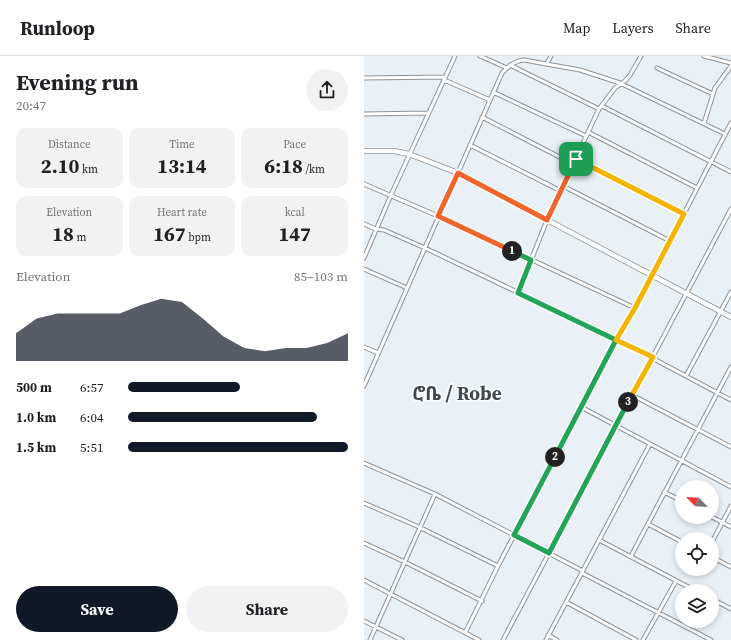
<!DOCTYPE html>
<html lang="en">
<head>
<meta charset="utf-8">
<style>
  :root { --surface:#fff; --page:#f2f2f2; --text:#202124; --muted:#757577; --line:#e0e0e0; --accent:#111827 }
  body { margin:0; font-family:"Source Serif 4","Noto Sans Ethiopic",serif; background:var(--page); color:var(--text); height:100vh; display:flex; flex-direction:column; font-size:15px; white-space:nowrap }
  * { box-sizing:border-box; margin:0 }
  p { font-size:13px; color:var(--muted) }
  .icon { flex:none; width:22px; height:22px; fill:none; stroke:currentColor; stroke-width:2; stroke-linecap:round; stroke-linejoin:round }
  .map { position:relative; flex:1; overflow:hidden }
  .drawer { display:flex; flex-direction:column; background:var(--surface); width:364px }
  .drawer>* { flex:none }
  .needle { width:26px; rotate:294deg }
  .fabs { position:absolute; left:311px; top:424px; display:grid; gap:8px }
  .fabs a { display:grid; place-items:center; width:44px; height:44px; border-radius:50%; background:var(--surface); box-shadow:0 2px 6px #0003; font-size:20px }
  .pin { position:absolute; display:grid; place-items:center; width:34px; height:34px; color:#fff; margin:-17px; border-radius:8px; box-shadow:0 2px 6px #0006 }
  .km { position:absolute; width:20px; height:20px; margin:-10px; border-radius:50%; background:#222; color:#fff; font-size:11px; line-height:20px; text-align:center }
  .round { display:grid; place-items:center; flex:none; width:42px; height:42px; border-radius:21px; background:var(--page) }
  .head { display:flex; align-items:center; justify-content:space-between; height:68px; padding:0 16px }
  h1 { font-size:22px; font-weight:700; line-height:30px }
  .figures { display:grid; grid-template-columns:repeat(3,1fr); gap:6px; height:68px; padding:4px 16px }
  .figures div { display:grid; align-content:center; border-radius:10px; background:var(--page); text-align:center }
  .figures b { font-size:20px; font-weight:700 }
  .figures small { font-size:11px; font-weight:400 }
  .figures p { font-size:11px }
  .chart { height:112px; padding:8px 16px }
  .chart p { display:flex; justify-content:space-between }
  .chart svg { width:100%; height:72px; margin-top:4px; fill:var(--accent); opacity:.7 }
  .button { display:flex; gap:8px; margin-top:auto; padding:8px 16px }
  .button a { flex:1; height:46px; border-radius:24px; background:var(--accent); color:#fff; font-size:16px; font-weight:700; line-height:46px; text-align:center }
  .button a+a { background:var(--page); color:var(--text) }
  ul { padding:0 16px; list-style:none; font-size:13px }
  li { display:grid; grid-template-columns:64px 48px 1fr; align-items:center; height:30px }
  li i { height:10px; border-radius:5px; background:var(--accent) }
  header { display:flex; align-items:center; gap:24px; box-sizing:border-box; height:56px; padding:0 20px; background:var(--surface); border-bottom:1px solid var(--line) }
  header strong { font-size:19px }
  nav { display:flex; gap:22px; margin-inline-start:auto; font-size:14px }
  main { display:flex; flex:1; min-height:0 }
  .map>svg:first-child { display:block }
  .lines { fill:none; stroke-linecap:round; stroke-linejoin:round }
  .street-casing { stroke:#8c9398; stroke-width:5 }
  .secondary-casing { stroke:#8c9398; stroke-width:6 }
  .street { stroke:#fff; stroke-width:3 }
  .secondary { stroke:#fff; stroke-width:4.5 }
  .split-1-casing { stroke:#fff; stroke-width:8 }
  .split-2-casing { stroke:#fff; stroke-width:8 }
  .split-3-casing { stroke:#fff; stroke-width:8 }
  .split-4-casing { stroke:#fff; stroke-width:8 }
  .split-1 { stroke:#f0652b; stroke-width:5 }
  .split-2 { stroke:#22a559; stroke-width:5 }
  .split-3 { stroke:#22a559; stroke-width:5 }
  .split-4 { stroke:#f5b400; stroke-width:5 }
  .labels { text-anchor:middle; stroke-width:4; stroke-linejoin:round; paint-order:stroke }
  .town-label { font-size:19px; font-weight:bold; fill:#41474b; stroke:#f9fcff }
</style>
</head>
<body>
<header>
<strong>Runloop</strong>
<nav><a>Map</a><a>Layers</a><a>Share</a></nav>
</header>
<main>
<section class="drawer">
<div class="head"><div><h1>Evening run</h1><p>20:47</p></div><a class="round"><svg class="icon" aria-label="share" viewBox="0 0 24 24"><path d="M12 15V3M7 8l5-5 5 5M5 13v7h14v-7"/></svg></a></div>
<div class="figures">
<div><p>Distance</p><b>2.10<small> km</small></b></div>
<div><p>Time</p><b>13:14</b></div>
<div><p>Pace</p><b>6:18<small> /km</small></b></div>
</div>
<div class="figures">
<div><p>Elevation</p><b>18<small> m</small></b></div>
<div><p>Heart rate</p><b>167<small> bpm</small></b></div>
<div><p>kcal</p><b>147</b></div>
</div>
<div class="chart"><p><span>Elevation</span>85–103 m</p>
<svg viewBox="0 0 160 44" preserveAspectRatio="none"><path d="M0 44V27L10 18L20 15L30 15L40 15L50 15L60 10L70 6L80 8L90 18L100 29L110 36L120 38L130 36L140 36L150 33L160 27V44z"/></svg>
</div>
<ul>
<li><b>500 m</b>6:57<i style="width:51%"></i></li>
<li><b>1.0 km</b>6:04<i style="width:86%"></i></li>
<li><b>1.5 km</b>5:51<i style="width:100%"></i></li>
</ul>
<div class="button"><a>Save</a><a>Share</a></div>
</section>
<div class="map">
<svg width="367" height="584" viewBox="0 0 367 584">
  <rect width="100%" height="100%" fill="#e9f0f6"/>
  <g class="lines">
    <defs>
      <path id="street" d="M116 0 143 12
        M340 0 367 7
        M183 7 187 0
        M146 9 235 53
        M293 12 349 38
        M0 22 81 21
        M80 24 126 44
        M129 36 222 80
        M238 50 367 116
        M0 58 64 57
        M118 61 209 108
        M340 67 351 32 367 10
        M224 76 333 132
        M106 89 197 135
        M212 103 320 158
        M0 128 74 160 271 252
        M199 130 306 185
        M0 168 12 173 20 174 61 192 289 301
        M0 202 27 139 91 0
        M0 213 43 232
        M154 237 183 164 235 53 251 32 261 25 266 19 277 0
        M0 291 14 297
        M288 302 367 344
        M322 320 367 236
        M0 330 138 17C145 10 150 5 160 4L216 14 256 27 361 78
        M268 339 367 391
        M217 351 367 431
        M0 407 71 438 219 515
        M300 436 318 445
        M0 447 55 471 134 510
        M348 461 367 471
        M284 468 318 486
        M235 484 332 535
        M348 486 367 450
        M0 487 41 506 118 545
        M267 500 367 311
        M348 501 367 511
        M218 517 347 584
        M0 524 115 584
        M348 543 367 553
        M202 546 272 584
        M0 565 38 584
        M101 577 134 510 217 351 252 284 271 252 367 67
        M184 579 193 584
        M6 584 71 438
        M139 584 367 153
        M182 584 286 388
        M279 584 312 525"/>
      <path id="secondary" d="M0 95H30L45 98 94 117 367 261"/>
    </defs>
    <!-- street casing -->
    <use href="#street" class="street-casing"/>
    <!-- secondary casing -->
    <use href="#secondary" class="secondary-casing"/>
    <!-- street -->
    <use href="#street" class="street"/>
    <!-- secondary -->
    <use href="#secondary" class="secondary"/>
  </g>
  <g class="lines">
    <defs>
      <path id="split-1" d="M148 195 74 160 94 117 183 164 212 103"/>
      <path id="split-2" d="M148 195 167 204 154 237 252 284 191 401"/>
      <path id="split-3" d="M191 401 150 479 185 497 264 346"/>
      <path id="split-4" d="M212 103 320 158 271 252 252 284 289 301 264 346"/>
    </defs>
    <!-- split-1 casing -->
    <use href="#split-1" class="split-1-casing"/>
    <!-- split-2 casing -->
    <use href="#split-2" class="split-2-casing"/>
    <!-- split-3 casing -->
    <use href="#split-3" class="split-3-casing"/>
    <!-- split-4 casing -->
    <use href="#split-4" class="split-4-casing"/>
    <!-- split-1 -->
    <use href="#split-1" class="split-1"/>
    <!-- split-2 -->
    <use href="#split-2" class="split-2"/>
    <!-- split-3 -->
    <use href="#split-3" class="split-3"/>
    <!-- split-4 -->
    <use href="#split-4" class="split-4"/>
  </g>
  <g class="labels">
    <!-- town labels -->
    <g class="town-label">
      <text x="93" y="344">ሮቤ / Robe</text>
    </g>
  </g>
</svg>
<div class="fabs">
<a><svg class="needle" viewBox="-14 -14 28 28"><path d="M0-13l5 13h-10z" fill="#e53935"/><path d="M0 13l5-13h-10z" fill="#757577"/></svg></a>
<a><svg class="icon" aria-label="locate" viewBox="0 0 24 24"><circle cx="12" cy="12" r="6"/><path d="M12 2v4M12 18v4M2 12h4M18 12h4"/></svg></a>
<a><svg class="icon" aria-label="layers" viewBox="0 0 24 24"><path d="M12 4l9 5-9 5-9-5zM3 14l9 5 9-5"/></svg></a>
</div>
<div class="pin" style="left:212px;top:103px;background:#1e9e55"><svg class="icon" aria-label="arrive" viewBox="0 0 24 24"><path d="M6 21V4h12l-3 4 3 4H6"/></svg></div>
<b class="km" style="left:148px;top:195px">1</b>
<b class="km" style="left:191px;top:401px">2</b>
<b class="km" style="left:264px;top:346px">3</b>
</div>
</main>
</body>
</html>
